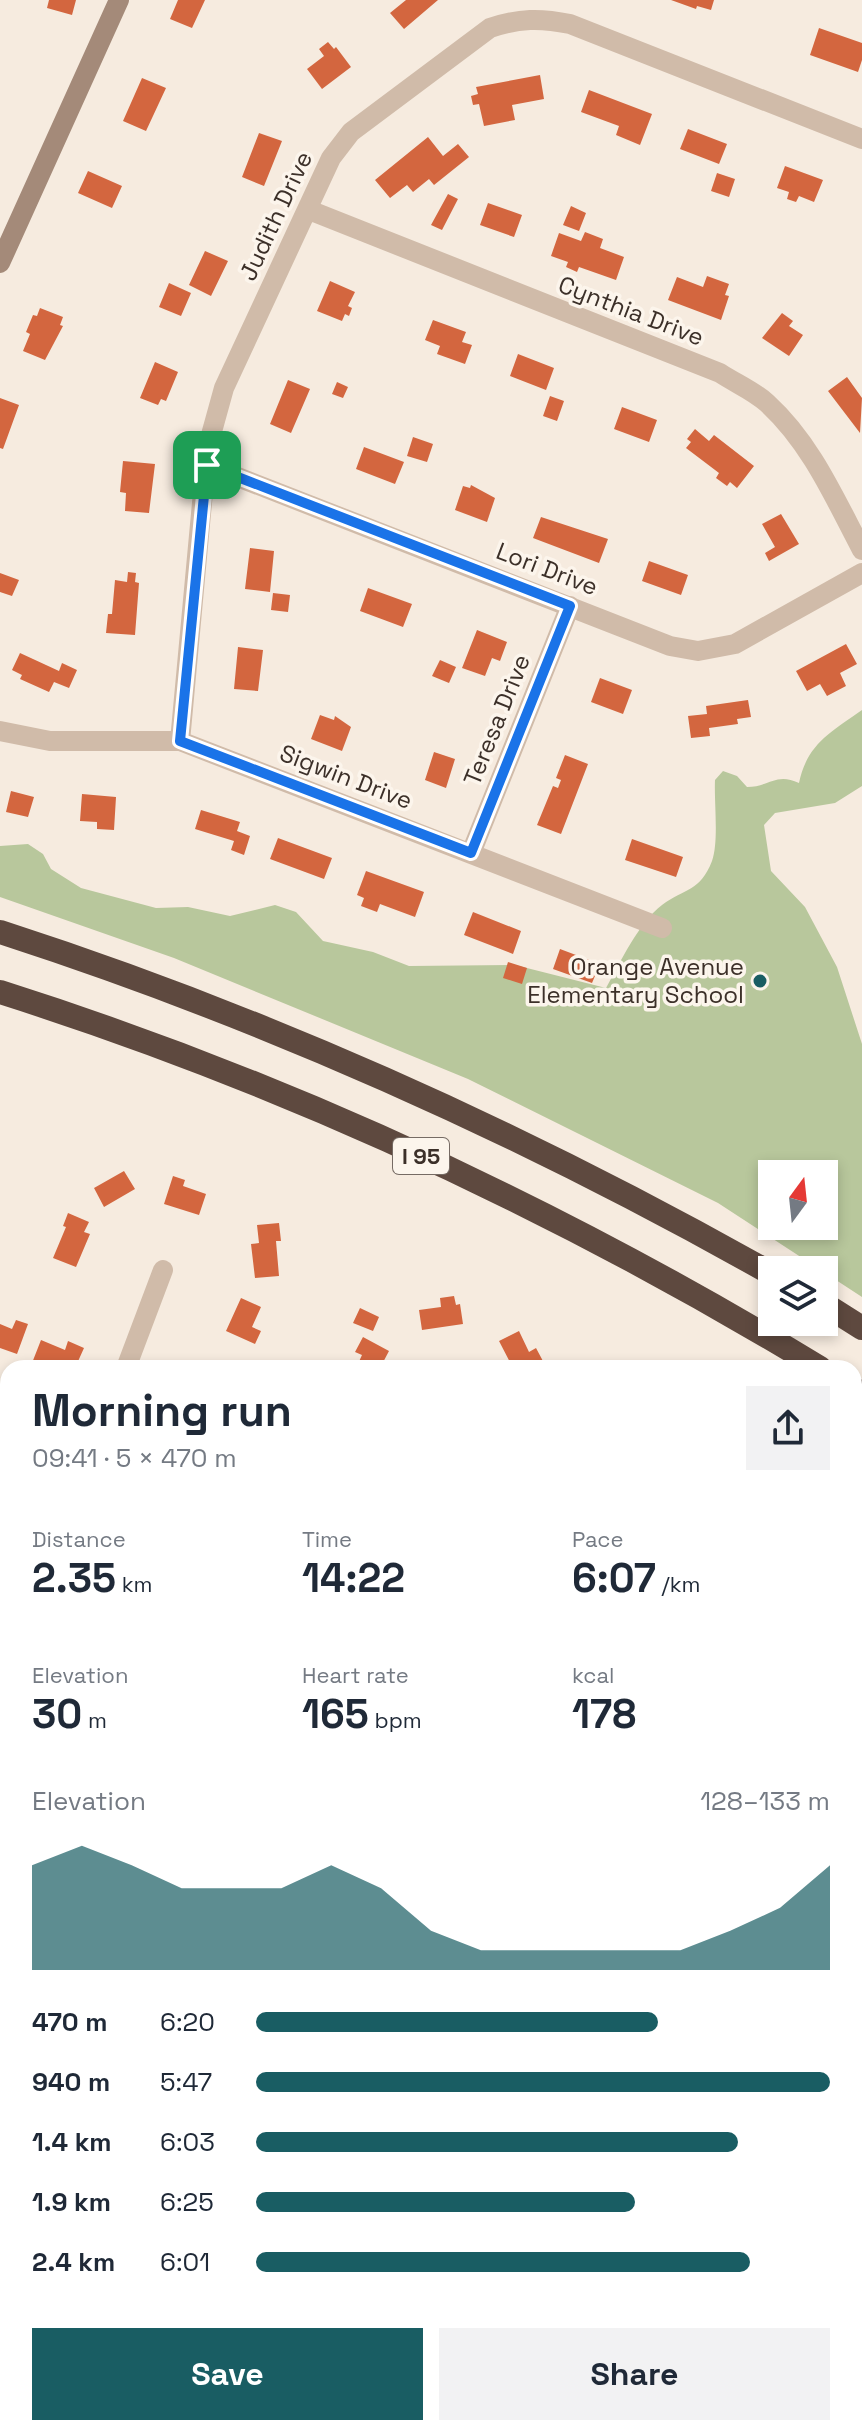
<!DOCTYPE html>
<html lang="en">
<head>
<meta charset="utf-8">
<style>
  :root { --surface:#fff; --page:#f2f2f3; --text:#1f2937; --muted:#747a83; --accent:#195d63 }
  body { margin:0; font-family:"Space Grotesk",sans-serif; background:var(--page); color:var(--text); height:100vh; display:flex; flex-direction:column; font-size:30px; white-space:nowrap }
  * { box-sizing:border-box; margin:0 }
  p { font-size:26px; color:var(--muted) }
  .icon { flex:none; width:44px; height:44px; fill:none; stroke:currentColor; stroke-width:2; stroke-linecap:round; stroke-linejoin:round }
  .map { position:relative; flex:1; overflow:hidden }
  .drawer { position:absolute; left:0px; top:1360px; width:862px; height:1076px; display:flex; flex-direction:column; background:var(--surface); border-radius:24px 24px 0 0; box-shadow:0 4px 12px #0003 }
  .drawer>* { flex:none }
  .needle { width:52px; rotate:15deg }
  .fabs { position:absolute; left:758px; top:1160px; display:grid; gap:16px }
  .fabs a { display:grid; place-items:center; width:80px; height:80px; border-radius:0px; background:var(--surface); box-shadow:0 4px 12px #0003; font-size:40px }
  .pin { position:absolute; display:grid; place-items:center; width:68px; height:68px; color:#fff; margin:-34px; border-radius:16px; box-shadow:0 4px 12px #0006 }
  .round { display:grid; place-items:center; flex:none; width:84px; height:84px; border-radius:0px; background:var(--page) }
  .overview { display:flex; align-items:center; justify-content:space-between; height:136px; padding:0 32px }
  h1 { font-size:44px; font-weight:700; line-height:60px }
  .stats { display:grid; grid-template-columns:repeat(3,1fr); gap:12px; height:136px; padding:8px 32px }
  .stats div { display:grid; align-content:center }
  .stats b { font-size:40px; font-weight:700 }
  .stats small { font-size:22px; font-weight:400 }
  .stats p { font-size:22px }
  .chart { height:224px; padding:16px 32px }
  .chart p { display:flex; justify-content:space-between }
  .chart svg { width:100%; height:144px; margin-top:8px; fill:var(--accent); opacity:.7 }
  .primary-button { display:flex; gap:16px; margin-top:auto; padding:16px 32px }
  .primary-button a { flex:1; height:92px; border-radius:0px; background:var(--accent); color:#fff; font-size:32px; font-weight:700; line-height:92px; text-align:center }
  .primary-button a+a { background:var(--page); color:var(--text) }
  ul { padding:0 32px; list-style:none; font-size:26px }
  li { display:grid; grid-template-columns:128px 96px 1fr; align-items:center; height:60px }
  li i { height:20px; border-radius:10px; background:var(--accent) }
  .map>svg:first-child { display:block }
  .green { fill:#b8c79c; fill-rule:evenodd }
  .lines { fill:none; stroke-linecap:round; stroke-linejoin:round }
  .stream { stroke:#7ab3b6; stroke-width:5 }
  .building { fill:#d3663f }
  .street { stroke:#d0bba9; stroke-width:20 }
  .secondary { stroke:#a48a79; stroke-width:20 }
  .highway { stroke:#5e493f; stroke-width:24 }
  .route-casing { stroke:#fff; stroke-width:16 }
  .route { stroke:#1a73e8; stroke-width:10 }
  .poi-dot { fill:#195d63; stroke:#fcf5ec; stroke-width:3 }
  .labels { text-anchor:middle; stroke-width:7; stroke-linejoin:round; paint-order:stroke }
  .shield { fill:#fcf5ec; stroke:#766b64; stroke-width:2 }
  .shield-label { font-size:22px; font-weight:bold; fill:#3c3029 }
  .street-label { font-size:24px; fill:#3c3029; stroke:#fcf5ec }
  .poi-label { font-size:24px; fill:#3c3029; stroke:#fcf5ec; text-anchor:end }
</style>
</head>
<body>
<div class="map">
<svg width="862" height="2436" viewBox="0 0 862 2436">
  <rect width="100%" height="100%" fill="#f6ebdf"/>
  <!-- green -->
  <path class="green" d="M862 710V786L835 803 775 813 764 825 771 871 805 907 837 967 862 1044V1297L718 1203 468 1079 174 958 0 897V846L28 844 43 854 51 869 81 888 156 908 188 907 230 916 275 905 296 912 323 941 373 952 409 966 515 965 606 988C620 963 639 922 662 905 685 888 700 892 712 861 719 842 714 802 715 780L723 771 737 776 747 787C769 787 776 772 799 783 807 744 831 732 862 710ZM772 1174H824V1226H772Z
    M854 1864 862 1867V2237L854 2239Z"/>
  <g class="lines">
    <!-- stream -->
    <path class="stream" d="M854 2197 862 2191
      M721 2436 725 2428"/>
  </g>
  <!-- building -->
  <path class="building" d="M49 0H76L72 15 47 8Z
    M178 0H205L192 28 170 19Z
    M406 0H438L404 29 390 13Z
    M671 0H714L711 10 697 6 696 9Z
    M819 28 862 43V60L858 72 810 55Z
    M328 42 334 49 336 47 351 67 322 89 307 69 324 56 319 49Z
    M540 75 544 99 512 105 515 120 484 126 479 104 473 105 471 96 478 94 476 87Z
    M142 78 166 88 146 131 123 121Z
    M589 90 652 114 640 145 616 135 619 126 581 112Z
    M688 129 727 144 719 164 680 149Z
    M259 133 282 141 264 186 242 177Z
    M428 137 443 156 458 144 469 157 434 185 429 179 413 192 407 185 390 198 375 180Z
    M785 166 823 180 814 202 799 196 796 202 787 199 789 192 777 188Z
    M88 171 122 186 112 208 78 193Z
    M717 173 735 179 729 197 711 191Z
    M448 194 458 199 442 230 431 225Z
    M488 203 522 215 514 237 480 225Z
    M571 206 586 213 579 231 563 225Z
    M585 232 603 239 600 248 624 257 616 280 579 267 577 272 566 267 568 262 551 256 559 233 581 241Z
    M205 251 228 261 211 296 189 285Z
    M707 276 729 284 725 295 729 296 721 320 668 300 677 277 703 287Z
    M330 281 355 292 348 306 352 308 349 316 345 314 342 321 317 311Z
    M169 283 191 293 181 316 159 307Z
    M40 308 63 317 60 325 63 326 45 360 23 351 30 334 26 332 33 315 37 316Z
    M782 313 793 321 789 326 803 335 789 356 762 338Z
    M433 320 466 332 462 342 472 345 465 364 437 354 440 346 425 340Z
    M518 354 554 368 546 390 510 376Z
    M155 362 178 372 166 401 161 399 158 405 140 398Z
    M847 377 862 398 860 433 828 391Z
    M288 380 310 389 291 433 270 424Z
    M337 382 348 387 343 398 332 394Z
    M550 396 564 401 557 421 543 416Z
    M0 398 19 405 3 449 0 448Z
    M622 407 657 420 649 442 614 429Z
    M695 429 709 441 714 435 754 466 737 488 730 482 727 486 716 478 719 473 686 448 691 442 687 439Z
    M413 437 433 444 427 462 407 456Z
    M364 447 404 462 395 484 356 469Z
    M123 461 155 464 149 513 125 511 126 493 120 492Z
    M471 485 495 498 487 522 455 510 463 486 470 488Z
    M781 514 799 544 769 561 765 553 775 547 762 524Z
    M541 517 608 539 599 563 533 538Z
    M250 548 274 551 270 592 245 589Z
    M649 561 688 575 681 595 642 581Z
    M128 572 136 573 135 582 139 583 135 635 106 633 108 614H112L115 580 127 582Z
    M0 573 19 580 12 596 0 592Z
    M368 588 412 604 403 627 360 611Z
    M273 593 290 595 288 612 271 610Z
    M477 630 507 642 500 661 492 658 485 676 462 668Z
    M846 644 857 664 840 673 846 686 827 696 820 684 807 691 796 671Z
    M238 647 263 650 258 691 234 689Z
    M20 653 59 671 62 663 77 670 69 688 54 682 49 692 20 679 22 675 12 670Z
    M440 660 456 667 449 683 432 676Z
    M600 678 632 690 623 714 591 702Z
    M748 700 751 717 737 719 738 724 709 728 710 736 691 738 688 716 707 714 706 706Z
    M320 715 334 720 335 716 351 727 342 751 311 739Z
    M434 752 455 759 446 788 425 780Z
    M565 755 588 764 561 834 537 825 553 786 558 788 561 780 556 778Z
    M11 791 34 797 28 817 6 812Z
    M82 794 116 797 114 830 97 829V822L80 821Z
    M201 810 240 822 237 831 250 836 244 855 231 850 234 841 195 829Z
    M278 838 332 858 324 879 270 859Z
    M632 839 683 857 676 877 625 860Z
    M366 871 424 892 415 917 380 904 377 912 361 906 364 898 357 895Z
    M473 912 521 931 513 954 464 935Z
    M560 949 600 964 592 983 553 969Z
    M508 962 527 968 522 984 503 978Z
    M124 1171 135 1189 104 1207 94 1188Z
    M173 1176 185 1180 183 1186 206 1194 199 1215 164 1204Z
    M68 1213 89 1222 84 1232 90 1234 76 1267 53 1258 66 1227 63 1226Z
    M279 1223 281 1241H276L279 1276 255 1278 251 1244 259 1243 257 1225Z
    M454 1296 456 1305 460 1304 463 1324 422 1330 419 1310 441 1307 440 1298Z
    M241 1298 261 1307 252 1327 261 1331 255 1344 226 1331Z
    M360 1308 379 1317 373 1331 353 1323Z
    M16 1320 28 1324 17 1354 0 1348V1324L12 1329Z
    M519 1331 529 1352 536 1348 544 1363 538 1368H513L499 1341Z
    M363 1337 389 1351 380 1368H356L362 1355 355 1352Z
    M41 1340 65 1350 68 1341 84 1348 75 1368H46L32 1363Z
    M854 1519 862 1522V1564L854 1561Z
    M8 1773V1798L4 1799 7 1806 0 1808V1776Z
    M0 2253 8 2257V2280L0 2277Z
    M92 2428H117L114 2436H89Z
    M425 2428H455L448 2436H427L422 2432Z"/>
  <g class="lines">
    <!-- street -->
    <path class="street" d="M309 210 720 373C735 383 754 391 767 403 811 443 835 499 862 550
      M207 465 670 646 698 651 735 644 862 573
      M0 731 50 741H180L662 928
      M180 741 203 492 211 435 224 388 331 158 351 132 490 28C519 18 541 18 570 24L862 139
      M471 853 570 606
      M126 1368 163 1270
      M0 1401 8 1405"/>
    <!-- secondary -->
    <path class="secondary" d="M0 263 119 0
      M854 1712 862 1694
      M0 2326 8 2330
      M236 2428 254 2436
      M348 2436 355 2428"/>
    <!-- highway -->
    <path class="highway" d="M0 932C269 1019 526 1135 772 1274
      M0 992C287 1083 563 1212 820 1368
      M824 1304 862 1328
      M854 1389 862 1394"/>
  </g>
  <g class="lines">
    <defs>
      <path id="route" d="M207 465 570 606 471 853 180 741Z"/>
    </defs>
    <!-- route casing -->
    <use href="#route" class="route-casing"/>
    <!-- route -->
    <use href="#route" class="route"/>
  </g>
  <!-- markers -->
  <circle class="poi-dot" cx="760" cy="981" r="8"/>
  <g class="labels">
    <!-- shield labels -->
    <rect class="shield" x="393" y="1138" width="56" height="36" rx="6"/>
    <g class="shield-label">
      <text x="421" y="1164">I 95</text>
    </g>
    <!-- street labels -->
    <g class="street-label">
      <text transform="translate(276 216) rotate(-65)" y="8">Judith Drive</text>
      <text transform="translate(631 311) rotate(21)" y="8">Cynthia Drive</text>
      <text transform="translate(547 569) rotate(21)" y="8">Lori Drive</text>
      <text transform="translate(497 720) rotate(-68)" y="8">Teresa Drive</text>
      <text transform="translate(346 777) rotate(21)" y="8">Sigwin Drive</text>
    </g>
    <!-- poi labels -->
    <g class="poi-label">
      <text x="744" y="975">Orange Avenue<tspan x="744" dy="28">Elementary School</tspan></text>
    </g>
  </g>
</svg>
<div class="fabs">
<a><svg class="needle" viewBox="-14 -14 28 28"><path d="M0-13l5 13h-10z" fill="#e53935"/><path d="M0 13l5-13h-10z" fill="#747a83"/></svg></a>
<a><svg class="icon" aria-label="layers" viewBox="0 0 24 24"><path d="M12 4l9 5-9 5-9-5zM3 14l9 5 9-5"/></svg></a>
</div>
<div class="pin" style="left:207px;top:465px;background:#1e9e55"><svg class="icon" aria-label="arrive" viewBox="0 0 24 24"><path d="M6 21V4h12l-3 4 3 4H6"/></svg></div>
<section class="drawer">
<div class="overview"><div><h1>Morning run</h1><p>09:41 · 5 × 470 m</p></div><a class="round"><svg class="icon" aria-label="share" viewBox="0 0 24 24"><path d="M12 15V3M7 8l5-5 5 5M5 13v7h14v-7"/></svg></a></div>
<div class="stats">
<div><p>Distance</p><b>2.35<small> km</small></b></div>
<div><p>Time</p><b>14:22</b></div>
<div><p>Pace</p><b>6:07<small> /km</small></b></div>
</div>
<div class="stats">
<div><p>Elevation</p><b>30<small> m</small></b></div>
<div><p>Heart rate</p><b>165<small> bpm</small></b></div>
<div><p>kcal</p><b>178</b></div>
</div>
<div class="chart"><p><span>Elevation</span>128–133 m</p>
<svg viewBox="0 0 160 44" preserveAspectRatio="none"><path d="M0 44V12L10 6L20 12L30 19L40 19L50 19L60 12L70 19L80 32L90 38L100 38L110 38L120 38L130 38L140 32L150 25L160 12V44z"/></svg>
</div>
<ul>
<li><b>470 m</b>6:20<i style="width:70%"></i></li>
<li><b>940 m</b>5:47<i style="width:100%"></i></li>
<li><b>1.4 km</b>6:03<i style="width:84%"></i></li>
<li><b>1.9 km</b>6:25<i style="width:66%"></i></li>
<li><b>2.4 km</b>6:01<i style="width:86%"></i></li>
</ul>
<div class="primary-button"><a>Save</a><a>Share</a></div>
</section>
</div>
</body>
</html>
